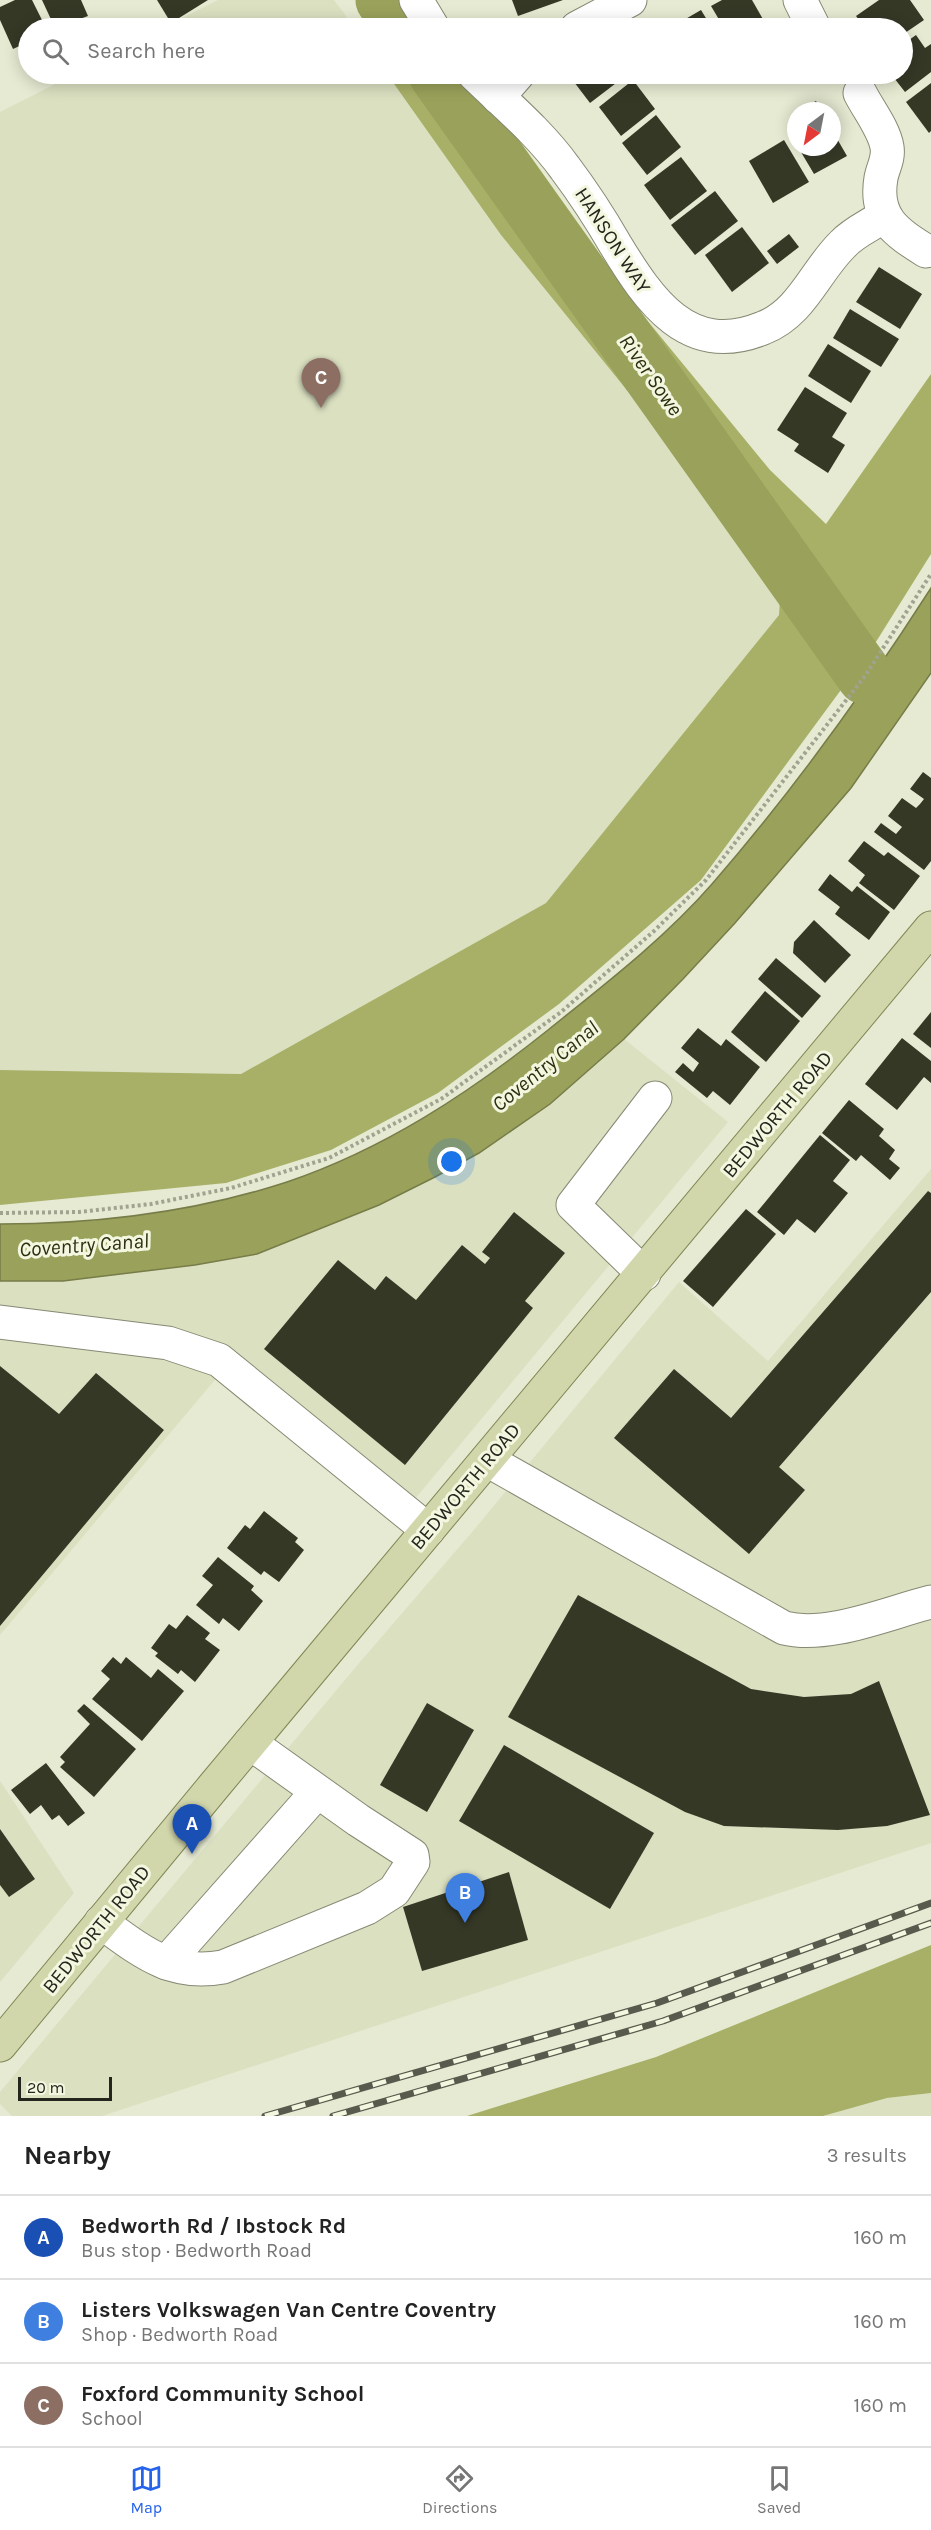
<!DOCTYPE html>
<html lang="en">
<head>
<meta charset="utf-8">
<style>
  body { margin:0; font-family:Karla,sans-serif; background:#f6f6f6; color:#222 }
  .compass { position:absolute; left:787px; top:102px; width:54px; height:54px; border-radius:50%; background:#fff; box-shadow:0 3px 15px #0003; rotate:212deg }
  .scale { position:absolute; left:18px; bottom:15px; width:94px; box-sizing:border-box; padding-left:6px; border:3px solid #24261d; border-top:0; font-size:16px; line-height:21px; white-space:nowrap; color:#24261d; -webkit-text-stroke:4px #f4f7df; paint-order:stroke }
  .you { position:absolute; left:452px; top:1162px; width:21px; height:21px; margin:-15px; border:4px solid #fff; border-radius:50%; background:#1a73e8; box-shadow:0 0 0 9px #1a73e833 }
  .badge { display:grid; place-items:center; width:39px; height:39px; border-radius:50%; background:#2563eb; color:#fff; font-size:20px; font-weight:700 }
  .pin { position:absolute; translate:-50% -50px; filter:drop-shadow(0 2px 3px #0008) }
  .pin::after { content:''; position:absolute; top:32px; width:21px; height:18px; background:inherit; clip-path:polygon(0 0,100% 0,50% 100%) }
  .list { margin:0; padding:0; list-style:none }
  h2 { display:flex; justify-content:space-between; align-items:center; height:78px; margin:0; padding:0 24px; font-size:26px }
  h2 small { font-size:20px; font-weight:400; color:#767676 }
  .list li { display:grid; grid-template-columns:39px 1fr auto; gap:18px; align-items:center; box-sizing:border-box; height:84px; padding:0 24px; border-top:2px solid #e0e0e0 }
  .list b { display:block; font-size:22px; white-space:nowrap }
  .list p { margin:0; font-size:20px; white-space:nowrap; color:#767676 }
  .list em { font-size:20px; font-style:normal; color:#767676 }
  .icon { flex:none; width:33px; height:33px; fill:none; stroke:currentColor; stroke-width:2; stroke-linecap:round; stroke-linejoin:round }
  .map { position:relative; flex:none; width:931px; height:2116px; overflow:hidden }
  .search { position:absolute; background:#fff; box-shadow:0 3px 15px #0003; left:18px; right:18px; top:18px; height:66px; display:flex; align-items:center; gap:15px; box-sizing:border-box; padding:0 21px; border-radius:33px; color:#767676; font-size:22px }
  .sheet { height:330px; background:#fff }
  nav { display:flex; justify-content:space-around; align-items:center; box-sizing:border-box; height:84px; border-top:2px solid #e0e0e0; background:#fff; font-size:16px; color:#767676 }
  nav a { display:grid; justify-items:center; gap:3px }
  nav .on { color:#2563eb }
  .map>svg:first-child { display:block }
  .built { fill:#dbe0c1 }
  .forest { fill:#a8b068 }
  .water { fill:#9aa15a; stroke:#777c48; stroke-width:1.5 }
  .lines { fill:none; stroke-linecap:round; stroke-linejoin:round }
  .river { stroke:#9aa15a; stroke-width:57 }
  .building { fill:#363826 }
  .minor-casing { stroke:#868973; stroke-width:35 }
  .major-casing { stroke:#808655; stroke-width:35 }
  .path { stroke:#a0a390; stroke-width:4; stroke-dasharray:3 3; stroke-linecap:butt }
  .minor { stroke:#fff; stroke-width:33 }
  .major { stroke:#d1d6ab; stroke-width:33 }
  .rail-casing { stroke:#585a4d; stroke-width:7 }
  .rail { stroke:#f4f7df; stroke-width:4.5; stroke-dasharray:14; stroke-linecap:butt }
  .labels { text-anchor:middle; stroke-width:6; stroke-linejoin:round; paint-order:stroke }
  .street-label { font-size:20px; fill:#24261d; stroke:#f4f7df }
  .water-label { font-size:21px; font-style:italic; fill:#2d3010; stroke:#f4f7df }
</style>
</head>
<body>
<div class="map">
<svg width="931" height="2116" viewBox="0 0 931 2116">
  <rect width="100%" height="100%" fill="#e6ead2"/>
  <g class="built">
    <polygon points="218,0 334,0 355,28 162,28"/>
    <polygon points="75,74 387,74 501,235 781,580 779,615 546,903 241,1074 0,1070 0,112"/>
    <polygon points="624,1039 728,1122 395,1523 219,1375 0,1635 0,1281 63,1281 195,1265 257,1254 298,1238 379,1205 479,1153 550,1104"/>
    <polygon points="931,1169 931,1843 102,2116 12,2116 0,2104 0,2092 360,1662 473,1531 679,1282 768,1361"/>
    <polygon points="0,1781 74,1893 0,1982"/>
    <polygon points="931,2093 931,2116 823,2116 887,2098"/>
  </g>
  <g class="forest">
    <polygon points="387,74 445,74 770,470 826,524 931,374 931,554 874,645 701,880 559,1004 438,1093 331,1150 226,1183 0,1205 0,1070 241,1074 546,903 779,615 781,580 501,235"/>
    <polygon points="931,1945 931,2093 887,2098 823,2116 467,2116 656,2057"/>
  </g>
  <path class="water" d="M931 588V673L851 788 735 923 683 979 624 1039 550 1104 479 1153 435 1177 379 1205 257 1254 195 1265 63 1281H0V1224C97 1224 195 1212 287 1182 384 1149 468 1094 548 1030 604 985 664 939 712 884 792 792 865 691 931 588Z"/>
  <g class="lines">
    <g class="river">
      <polyline points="384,0 405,28"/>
      <polyline points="437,74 865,676"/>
    </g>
  </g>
  <g class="building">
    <polygon points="15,0 32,0 46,28 28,28 28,42 13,49 0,20 0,7"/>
    <polygon points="42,0 81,0 88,16 55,28"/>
    <polygon points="157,0 208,0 171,23"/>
    <polygon points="512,0 563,0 518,16"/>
    <polygon points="722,0 752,0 768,28 724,28 711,6"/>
    <polygon points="879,0 910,0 924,20 902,35 902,28 865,28 856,16"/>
    <polygon points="701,10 712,28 670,28"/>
    <polygon points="916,35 925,48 931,44 931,72 905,92 891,74 902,74 902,45"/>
    <polygon points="568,74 628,74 590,103"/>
    <polygon points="633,80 655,109 621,136 599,107"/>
    <polygon points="931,83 931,131 929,133 906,102"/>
    <polygon points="816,101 821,111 798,111"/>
    <polygon points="656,115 681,147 647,175 622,143"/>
    <polygon points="832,130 847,156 814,174 798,147 832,147"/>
    <polygon points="784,140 809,182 773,203 749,161"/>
    <polygon points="681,157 707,191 670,220 644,185"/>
    <polygon points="715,191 738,221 695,255 671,225"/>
    <polygon points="742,227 769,263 732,292 705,255"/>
    <polygon points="789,234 799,247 777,264 767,251"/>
    <polygon points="879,267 922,294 900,329 856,302"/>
    <polygon points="850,309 899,339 881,367 833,338"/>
    <polygon points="828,344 871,371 851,403 808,376"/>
    <polygon points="805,387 847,413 832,437 845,445 828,473 794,451 799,444 777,430"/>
    <polygon points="923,772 931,778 931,861 924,870 874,832 881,823 896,834 902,827 888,816 902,798 916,808 920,804 924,799 910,789"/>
    <polygon points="864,841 884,856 888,852 920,876 894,910 859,883 865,875 848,861"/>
    <polygon points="830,874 852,892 857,886 890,912 869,940 835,914 840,907 818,890"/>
    <polygon points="814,920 851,955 825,983 793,953 794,942"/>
    <polygon points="776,958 821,996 802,1018 758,979"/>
    <polygon points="765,991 800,1021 766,1062 731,1032"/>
    <polygon points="931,1012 931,1048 913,1034"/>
    <polygon points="698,1028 721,1046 726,1039 760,1067 730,1105 713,1091 707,1098 675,1072 683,1063 693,1072 699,1063 681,1048"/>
    <polygon points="902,1038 931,1061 931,1083 924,1077 897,1110 865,1084"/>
    <polygon points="849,1100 884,1129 879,1136 895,1150 889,1159 900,1168 890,1180 861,1155 856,1161 822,1133"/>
    <polygon points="820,1135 850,1160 833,1181 848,1193 815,1233 797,1219 784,1235 757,1212"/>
    <polygon points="928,1191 931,1193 931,1292 779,1467 805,1490 749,1554 614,1438 674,1369 731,1418"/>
    <polygon points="746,1209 776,1234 713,1307 683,1281"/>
    <polygon points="514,1212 565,1253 525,1301 533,1308 405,1465 264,1349 338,1260 375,1290 386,1276 416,1300 462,1245 485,1264 490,1258 482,1252"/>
    <polygon points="0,1366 59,1414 96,1373 164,1430 0,1626"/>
    <polygon points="264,1511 298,1538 295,1542 304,1550 279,1582 264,1571 261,1575 227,1548 245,1525 250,1529"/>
    <polygon points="218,1557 254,1586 251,1590 263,1601 239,1631 223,1618 219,1624 196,1605 213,1585 202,1576"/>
    <polygon points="578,1595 751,1689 804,1697 851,1694 879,1681 930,1815 887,1826 838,1830 724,1826 685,1812 508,1717"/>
    <polygon points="187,1615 210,1633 205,1639 220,1650 195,1682 181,1670 178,1674 155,1656 158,1653 151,1648 169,1624 176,1629"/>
    <polygon points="113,1657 121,1664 126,1657 151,1678 158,1669 184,1691 142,1741 92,1699 110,1679 101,1671"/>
    <polygon points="427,1703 474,1730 427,1812 380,1785"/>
    <polygon points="84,1704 136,1749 94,1797 60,1767 65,1762 60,1757 90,1724 77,1711"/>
    <polygon points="504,1745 654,1833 610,1909 459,1821"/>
    <polygon points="46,1763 85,1813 68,1826 59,1815 52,1820 41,1805 30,1814 11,1790"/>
    <polygon points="0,1829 35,1879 9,1897 0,1885"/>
    <polygon points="509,1872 528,1940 422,1971 403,1907"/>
  </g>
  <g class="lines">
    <defs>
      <g id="minor">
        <polyline points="416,0 433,28"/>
        <polyline points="800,0 814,28"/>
        <polyline points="577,28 630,0"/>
        <path d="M474 74C505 104 540 133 565 168 583 192 600 218 615 244 649 300 688 359 763 328 802 313 815 271 843 244 854 232 871 225 884 216"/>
        <path d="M860 93C868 109 884 129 887 147 889 159 883 167 881 178 874 218 896 232 926 251"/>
        <polyline points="498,97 518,74"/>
        <polyline points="644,1274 573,1205 655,1098"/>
        <polyline points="0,1322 168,1343 219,1360 428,1530"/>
        <path d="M487 1460 784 1628C828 1639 887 1613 931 1602"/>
        <path d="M101 1922C141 1951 171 1977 223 1967L367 1908 394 1891 413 1862 412 1855 358 1820 250 1743"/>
        <polyline points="166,1963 317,1792"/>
      </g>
      <polyline id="major" points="0,2045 214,1786 931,928"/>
    </defs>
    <use href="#minor" class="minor-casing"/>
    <use href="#major" class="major-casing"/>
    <polyline class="path" points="0,1213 79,1212 151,1204 231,1188 329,1158 441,1099 561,1012 653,932 706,880 865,676 931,574"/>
    <use href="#minor" class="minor"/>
    <use href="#major" class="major"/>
    <defs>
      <g id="rail">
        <polyline points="265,2116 657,2003 931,1903"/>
        <polyline points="333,2116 663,2021 931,1923"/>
      </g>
    </defs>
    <use href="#rail" class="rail-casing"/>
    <use href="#rail" class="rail"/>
  </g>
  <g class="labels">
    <g class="street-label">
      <text transform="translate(613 240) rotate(57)" y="7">HANSON WAY</text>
      <text transform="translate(777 1114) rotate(-50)" y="7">BEDWORTH ROAD</text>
      <text transform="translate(465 1486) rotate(-50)" y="7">BEDWORTH ROAD</text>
      <text transform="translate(96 1929) rotate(-51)" y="7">BEDWORTH ROAD</text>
    </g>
    <g class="water-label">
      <text transform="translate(651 375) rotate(55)" y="7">River Sowe</text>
      <text transform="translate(545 1066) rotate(-39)" y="7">Coventry Canal</text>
      <text transform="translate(84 1245) rotate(-4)" y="7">Coventry Canal</text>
    </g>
  </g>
</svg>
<svg class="compass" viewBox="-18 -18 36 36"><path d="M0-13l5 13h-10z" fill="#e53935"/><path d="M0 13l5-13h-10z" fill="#767676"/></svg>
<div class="scale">20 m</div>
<div class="you"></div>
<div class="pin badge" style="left:192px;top:1854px;background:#1a4fb4">A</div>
<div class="pin badge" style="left:465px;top:1923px;background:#3f7fe0">B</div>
<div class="pin badge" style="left:321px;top:408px;background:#8d6e63">C</div>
<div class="search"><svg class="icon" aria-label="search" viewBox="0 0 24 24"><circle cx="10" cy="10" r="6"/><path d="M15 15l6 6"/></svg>Search here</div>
</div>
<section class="sheet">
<h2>Nearby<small>3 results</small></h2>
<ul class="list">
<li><span class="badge" style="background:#1a4fb4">A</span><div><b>Bedworth Rd / Ibstock Rd</b><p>Bus stop · Bedworth Road</p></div><em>160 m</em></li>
<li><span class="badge" style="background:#3f7fe0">B</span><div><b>Listers Volkswagen Van Centre Coventry</b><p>Shop · Bedworth Road</p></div><em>160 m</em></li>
<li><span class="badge" style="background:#8d6e63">C</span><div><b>Foxford Community School</b><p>School</p></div><em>160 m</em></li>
</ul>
</section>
<nav>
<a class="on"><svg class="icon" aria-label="map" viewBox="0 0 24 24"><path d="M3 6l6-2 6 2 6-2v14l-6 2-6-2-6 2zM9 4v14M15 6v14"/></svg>Map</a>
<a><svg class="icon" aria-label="directions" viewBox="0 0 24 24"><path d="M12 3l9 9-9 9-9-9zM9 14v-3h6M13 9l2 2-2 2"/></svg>Directions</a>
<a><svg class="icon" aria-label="saved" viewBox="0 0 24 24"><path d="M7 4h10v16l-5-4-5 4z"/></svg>Saved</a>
</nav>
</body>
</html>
